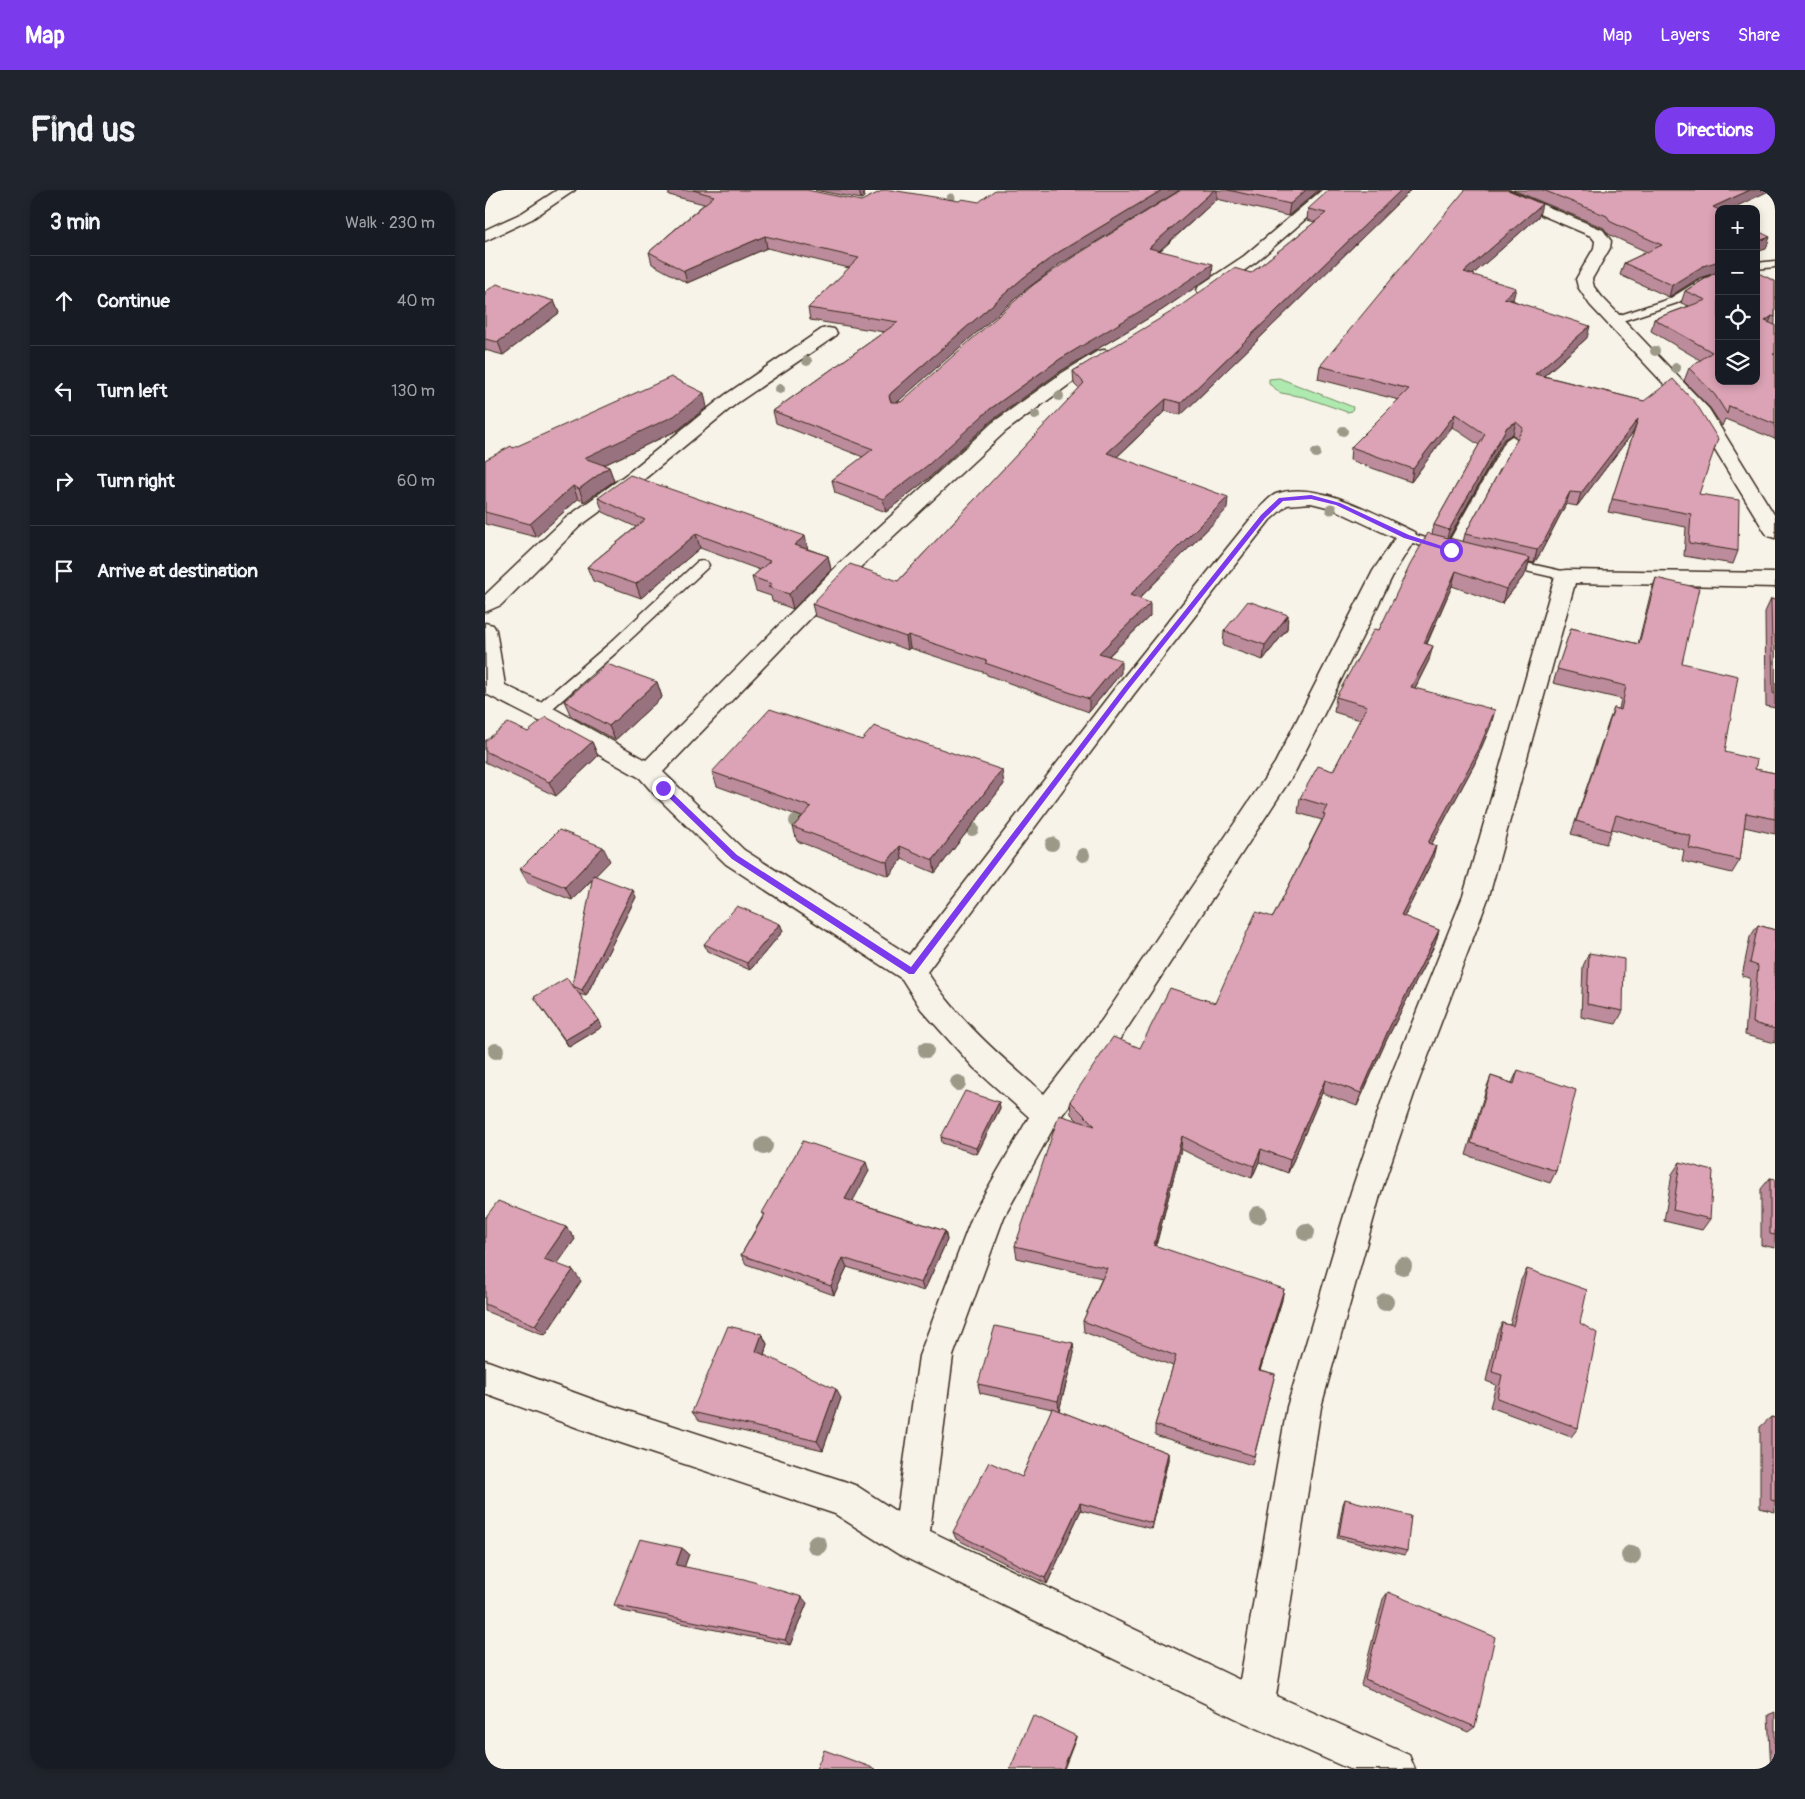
<!DOCTYPE html>
<html lang="en">
<head>
<meta charset="utf-8">
<style>
  body { margin:0; font-family:Pangolin,sans-serif; background:#20242c; color:#f1f3f6 }
  .controls { position:absolute; right:15px; top:15px; display:grid; overflow:hidden; border-radius:10px; box-shadow:0 2px 8px #0003 }
  .controls button { width:45px; height:45px; display:grid; place-items:center; padding:0; border:0; border-bottom:1px solid #363941; background:#171b24; color:#f1f3f6; font:25px sans-serif }
  .stop { position:absolute; width:15px; height:15px; margin:-11px; border:4px solid #7c3aed; border-radius:50%; background:#fff }
  .stop.end { background:#7c3aed; border-color:#fff; box-shadow:0 1px 5px #0008 }
  .list { margin:0; padding:0; list-style:none }
  h2 { display:flex; justify-content:space-between; align-items:center; height:65px; margin:0; padding:0 20px; font-size:21px }
  h2 small { font-size:16px; font-weight:400; color:#9ea1a6 }
  .list li { display:grid; grid-template-columns:32px 1fr auto; gap:15px; align-items:center; box-sizing:border-box; height:90px; padding:0 20px; border-top:1px solid #363941 }
  .list b { display:block; font-size:19px; white-space:nowrap }
  .list em { font-size:16px; font-style:normal; color:#9ea1a6 }
  .icon { flex:none; width:28px; height:28px; fill:none; stroke:currentColor; stroke-width:2; stroke-linecap:round; stroke-linejoin:round }
  .map { position:relative; flex:none; width:1290px; height:1579px; overflow:hidden; border-radius:20px }
  header { display:flex; align-items:center; gap:30px; box-sizing:border-box; height:70px; padding:0 25px; background:#7c3aed; color:#fff }
  header strong { font-size:24px }
  nav { display:flex; gap:28px; margin-inline-start:auto; font-size:18px }
  .intro { display:flex; align-items:center; justify-content:space-between; box-sizing:border-box; height:120px; padding:0 30px }
  h1 { margin:0; font-size:35px }
  .button { padding:12px 22px; border-radius:20px; background:#7c3aed; color:#fff; font-size:18px; font-weight:700 }
  main { display:flex; gap:30px; padding:0 30px }
  aside { flex:1; background:#171b24; border-radius:20px; box-shadow:0 2px 8px #0003 }
  .map>svg:first-child { display:block }
  .green { fill:#aeeaaf; stroke:#748a66 }
  .lines { fill:none; stroke-linecap:round; stroke-linejoin:round }
  .lane-casing { stroke:#3b2a1e; stroke-width:3 }
  .street-casing { stroke:#3b2a1e; stroke-width:3 }
  .lane { fill:#f7f3e8; fill-rule:evenodd }
  .street { fill:#f7f3e8; fill-rule:evenodd }
  .tree { fill:#9c9989 }
  .wall { fill:#bc8c9c; stroke:#3b2a1e; fill-rule:evenodd }
  .shaded-wall { fill:#99727f; stroke:#3b2a1e }
  .building { fill:#dba3b5; stroke:#3b2a1e }
  .route { fill:#7c3aed }
</style>
</head>
<body>
<header>
<strong>Map</strong>
<nav><a>Map</a><a>Layers</a><a>Share</a></nav>
</header>
<div class="intro"><h1>Find us</h1><a class="button">Directions</a></div>
<main>
<aside>
<h2>3 min<small>Walk · 230 m</small></h2>
<ul class="list">
<li><svg class="icon" aria-label="ahead" viewBox="0 0 24 24"><path d="M12 20V5M6 11l6-6 6 6"/></svg><div><b>Continue</b></div><em>40 m</em></li>
<li><svg class="icon" aria-label="left" viewBox="0 0 24 24"><path d="M17 20v-9H6M10 6l-5 5 5 5"/></svg><div><b>Turn left</b></div><em>130 m</em></li>
<li><svg class="icon" aria-label="right" viewBox="0 0 24 24"><path d="M7 20v-9h11M14 6l5 5-5 5"/></svg><div><b>Turn right</b></div><em>60 m</em></li>
<li><svg class="icon" aria-label="arrive" viewBox="0 0 24 24"><path d="M6 21V4h12l-3 4 3 4H6"/></svg><div><b>Arrive at destination</b></div></li>
</ul>
</aside>
<div class="map">
<svg width="1290" height="1579" viewBox="0 0 1290 1579">
  <rect width="100%" height="100%" fill="#f7f3e8"/>
  <filter id="ink" filterUnits="userSpaceOnUse"><feTurbulence type="fractalNoise" baseFrequency=".02" numOctaves="2"/><feDisplacementMap in="SourceGraphic" scale="10" xChannelSelector="R" yChannelSelector="G"/><feConvolveMatrix kernelMatrix="1 2 1 2 8 2 1 2 1" color-interpolation-filters="sRGB"/></filter>
  <g filter="url(#ink)">
    <polygon class="green" points="794,188 868,217 867,221 862,222 819,207 796,203 784,194 784,189"/>
    <g class="lines">
      <defs>
        <g id="lane">
          <polygon points="1290,71 1290,77 1271,79 1271,73"/>
          <polygon points="1234,83 1234,90 1223,94 1192,113 1134,132 1126,132 1125,130 1126,128 1184,109 1215,90"/>
          <path d="M1027 246 1033 250 971 363C958 366 930 353 917 349L915 346 917 343 922 342 962 355 1021 250Z"/>
          <polygon points="1019,368 1086,383 1088,386 1081,390 1014,375 1012,372 1014,369"/>
          <polygon points="217,371 222,372 224,375 222,378 134,460 60,525 50,525 48,521 50,517 124,454 212,372"/>
        </g>
        <g id="street">
          <polygon points="72,0 90,0 47,29 0,51 0,40 37,23"/>
          <polygon points="837,0 854,0 771,72 726,104 714,104 712,100 714,96 759,66"/>
          <polygon points="1002,0 1023,0 1118,40 1126,51 1125,58 1107,89 1109,97 1117,107 1224,219 1290,326 1290,348 1283,346 1280,342 1209,226 1105,115 1093,97 1091,89 1109,58 1110,51 1106,46 1005,3"/>
          <polygon points="343,138 349,139 352,143 349,147 252,213 157,291 95,336 16,415 0,422 0,405 81,328 143,283 240,205 337,139"/>
          <path d="M619 160 625 161 628 165 625 169 589 191 521 241 368 384 178 582 259 660 424 765 633 494 771 322C777 316 784 307 791 304 832 289 892 325 929 342L932 346 910 381 810 582 637 846 571 933 519 1027 468 1166 445 1341 755 1490 802 1217 866 1002 901 898 978 706 1070 386 1074 381 1081 380 1290 383V397L1090 393 1004 706 931 898 896 1002 836 1217 791 1506 924 1565 930 1579H864L756 1531 413 1364 350 1324 115 1246 0 1204V1170L115 1212 359 1291 372 1296 412 1322 434 1166 489 1022 544 927 489 878 436 819 417 789 241 674 169 604 155 588 54 531 1 504 0 433 8 435 11 440 20 495 70 519 161 570 354 374 507 233 577 183 613 161ZM826 313 846 318 910 348 888 381 790 573 617 830 559 904C516 867 473 830 442 782L649 504 785 330 802 315Z"/>
        </g>
      </defs>
      <use href="#lane" class="lane-casing"/>
      <use href="#street" class="street-casing"/>
      <use href="#lane" class="lane"/>
      <use href="#street" class="street"/>
    </g>
    <g class="tree">
      <circle cx="466" cy="8" r="4.5"/>
      <circle cx="1170" cy="161" r="5"/>
      <circle cx="322" cy="171" r="5"/>
      <circle cx="1191" cy="178" r="5"/>
      <circle cx="295" cy="199" r="5"/>
      <circle cx="574" cy="206" r="5"/>
      <circle cx="550" cy="225" r="5"/>
      <circle cx="858" cy="241" r="5"/>
      <circle cx="831" cy="263" r="5"/>
      <circle cx="846" cy="319" r="5.5"/>
      <circle cx="311" cy="631" r="7"/>
      <circle cx="487" cy="639" r="7"/>
      <circle cx="567" cy="654" r="7"/>
      <circle cx="598" cy="665" r="7"/>
      <circle cx="441" cy="860" r="8"/>
      <circle cx="11" cy="861" r="8"/>
      <circle cx="473" cy="893" r="8"/>
      <circle cx="279" cy="956" r="9"/>
      <circle cx="773" cy="1025" r="9"/>
      <circle cx="821" cy="1042" r="9"/>
      <circle cx="918" cy="1076" r="9"/>
      <circle cx="900" cy="1112" r="9"/>
      <circle cx="332" cy="1355" r="10"/>
      <circle cx="1146" cy="1365" r="10"/>
    </g>
    <g class="wall">
      <polygon points="183,0 322,0 575,74 539,101 412,212 416,212 696,0 834,0 803,26 732,9 675,61 727,86 677,120 576,181 506,231 444,288 401,322 350,303 347,290 378,267 291,233 288,221 399,142 325,130 323,118 364,78 282,58 202,93 167,74 164,62 219,14 184,5"/>
      <polygon points="330,0 378,0 379,7 376,9"/>
      <polygon points="926,0 696,225 680,221 632,267 742,319 654,409 665,426 624,466 636,483 604,522 502,485 501,483 425,458 423,460 330,426 327,414 413,391 594,199 589,194 588,181 766,83 830,32 822,30 823,19"/>
      <polygon points="1028,0 1286,0 1234,19 1234,191 1290,91 1290,249 1240,229 1237,236 1225,218 1199,191 1204,178 1215,170 1166,141 1169,129 1204,116 1196,113 1200,101 1227,84 1214,88 1184,107 1135,85 1139,73 1162,62 1123,44 1119,38"/>
      <path d="M1054 26 988 84 1028 110 1102 148 1059 186 1159 211 1214 304 1253 361 1248 374 1199 366 1201 337 1123 322 1149 241 1092 316 1081 314 1055 364 1049 373 1044 372 1041 383 1017 414 967 396 942 454 944 470 930 498 1006 535 989 575 946 655 947 671 919 727 954 740 950 754 902 849 872 916 837 903 803 983 774 972 767 988 722 972 696 959 671 1056 797 1110 775 1180 790 1184 767 1275 670 1245V1235L688 1176 599 1142 598 1131 617 1088 532 1068 530 1056 592 930 586 924 585 911 655 858 730 813 788 727 837 630 813 623 815 608 848 581 875 530 849 522 851 507 894 440 947 344 949 335 994 255 967 237 926 292 865 270 866 257 914 210 833 189 835 176ZM1028 244 1032 249 980 344 978 352 964 348 1019 249Z"/>
      <polygon points="0,102 69,111 74,123 18,165 0,160"/>
      <polygon points="222,217 193,240 119,275 124,277 129,291 99,312 93,309 51,347 0,334 0,270 28,258"/>
      <polygon points="113,308 323,359 343,366 346,380 308,419 287,411 286,406 271,401 267,387 275,380 215,358 156,408 108,391 102,377 151,337 118,322"/>
      <polygon points="1171,388 1197,473 1240,562 1270,579 1290,583 1290,644 1259,637 1255,670 1247,683 1197,671 1199,660 1127,639 1121,654 1086,644 1124,531 1129,518 1134,519 1136,509 1068,493 1086,438 1153,454 1166,402"/>
      <polygon points="1286,409 1290,410 1290,518 1281,516 1280,422"/>
      <polygon points="803,425 802,439 778,470 738,456 739,441"/>
      <polygon points="172,492 177,507 130,550 86,526 79,511"/>
      <polygon points="43,542 107,552 113,566 71,606 0,572 0,551"/>
      <polygon points="377,550 519,594 450,683 417,669 404,686 312,651 308,637 317,627 232,596 227,582"/>
      <polygon points="125,671 110,686 151,707 101,806 94,804 117,837 84,857 49,807 87,796 108,689 87,710 43,693 35,679"/>
      <polygon points="295,734 298,741 265,780 222,761 219,754"/>
      <polygon points="1273,735 1290,740 1290,853 1260,845 1265,788 1257,786 1265,747"/>
      <polygon points="1104,763 1138,821 1131,834 1096,827 1098,776"/>
      <polygon points="1033,880 1071,981 1065,993 981,965 1001,899 1006,886 1027,893"/>
      <polygon points="514,912 515,918 492,964 457,953 456,947"/>
      <polygon points="1195,972 1225,1029 1217,1040 1179,1031 1187,984"/>
      <polygon points="384,981 367,1011 460,1041 462,1050 439,1101 362,1077 349,1105 261,1074 256,1065 278,1026 277,1023"/>
      <polygon points="1285,988 1290,989 1290,1058 1276,1055 1276,999"/>
      <polygon points="0,1028 81,1037 90,1049 72,1074 96,1091 60,1145 0,1121"/>
      <polygon points="1042,1079 1095,1133 1093,1238 1086,1247 1005,1217 1011,1195 1001,1191 1012,1143 1017,1133 1025,1135 1036,1090"/>
      <polygon points="277,1144 282,1154 279,1165 356,1208 338,1260 214,1231 207,1222"/>
      <polygon points="588,1153 589,1163 574,1221 683,1263 683,1270 667,1339 596,1320 562,1394 471,1349 468,1342 537,1287 567,1219 495,1203 493,1194"/>
      <polygon points="1286,1227 1290,1228 1290,1322 1275,1318 1275,1237"/>
      <polygon points="860,1309 922,1361 919,1365 852,1348 858,1314"/>
      <polygon points="197,1358 204,1364 199,1377 322,1413 305,1455 137,1421 129,1415"/>
      <polygon points="903,1402 990,1537 983,1542 876,1495 898,1409"/>
      <polygon points="1290,1522 1290,1579 1286,1579 1283,1525"/>
    </g>
    <g class="shaded-wall">
      <polygon points="374,0 378,0 379,7 376,9"/>
      <polygon points="677,0 695,0 575,74 539,101 408,216 404,206 406,203 538,88 574,62"/>
      <polygon points="729,0 732,0 732,9 664,70 664,58"/>
      <polygon points="821,0 834,0 803,26 805,14"/>
      <polygon points="916,0 926,0 696,225 696,213"/>
      <polygon points="1265,0 1286,0 1246,19 1234,19 1234,24 1228,17"/>
      <polygon points="1057,14 1054,26 977,94 979,82"/>
      <polygon points="280,46 282,58 202,93 199,81"/>
      <polygon points="1285,47 1281,59 1271,62 1271,52"/>
      <polygon points="1234,63 1234,82 1214,88 1184,107 1187,95"/>
      <polygon points="728,74 727,86 677,120 576,181 506,231 444,288 401,322 398,309 505,219 575,169"/>
      <polygon points="1031,98 1028,110 1019,108"/>
      <polygon points="69,111 74,123 18,165 13,152"/>
      <polygon points="1287,126 1282,138 1280,131"/>
      <polygon points="1105,136 1102,148 1047,196 1050,184"/>
      <polygon points="219,203 222,217 193,240 104,282 99,268"/>
      <polygon points="681,209 680,221 622,276 622,263"/>
      <polygon points="970,224 967,237 926,292 928,279"/>
      <polygon points="1153,229 1149,241 1092,316 1096,303"/>
      <polygon points="1031,232 1028,244 1019,249 961,353 964,340 1022,237"/>
      <polygon points="124,277 129,291 99,312 94,299"/>
      <polygon points="88,296 93,309 51,347 45,334"/>
      <polygon points="1085,302 1081,314 1055,364 1049,373 1052,360"/>
      <polygon points="743,307 742,319 645,418 645,405"/>
      <polygon points="211,344 215,358 156,408 151,394"/>
      <polygon points="320,346 323,360 309,355"/>
      <polygon points="343,366 346,380 308,419 304,404"/>
      <polygon points="1045,368 1041,383 1017,414 1021,399"/>
      <polygon points="971,381 967,396 935,468 939,453"/>
      <polygon points="665,413 665,426 614,475 614,463"/>
      <polygon points="803,425 802,439 778,470 780,455"/>
      <polygon points="423,445 425,458 423,460 421,447"/>
      <polygon points="948,456 944,470 923,512 926,497"/>
      <polygon points="636,470 636,483 604,522 604,509"/>
      <polygon points="172,492 177,507 130,550 124,536"/>
      <polygon points="1010,520 1006,535 989,575 939,668 943,653"/>
      <polygon points="107,552 113,566 71,606 64,592"/>
      <polygon points="517,580 519,594 450,683 448,670"/>
      <polygon points="415,656 417,669 404,686 402,672"/>
      <polygon points="951,656 947,671 912,740 916,725"/>
      <polygon points="118,657 125,671 87,710 80,697"/>
      <polygon points="148,700 151,707 101,806 97,800"/>
      <polygon points="295,734 298,741 265,780 262,773"/>
      <polygon points="954,740 950,754 902,849 872,916 876,903 905,836"/>
      <polygon points="114,830 117,837 84,857 80,850"/>
      <polygon points="840,890 837,903 803,983 805,970"/>
      <polygon points="514,912 515,918 492,964 491,958"/>
      <polygon points="697,946 696,959 668,1066 669,1055"/>
      <polygon points="776,959 774,972 767,988 769,976"/>
      <polygon points="381,972 384,981 364,1018 360,1009"/>
      <polygon points="81,1037 90,1049 68,1080 59,1069"/>
      <polygon points="460,1041 462,1050 439,1101 436,1093"/>
      <polygon points="358,1068 362,1077 349,1105 346,1096"/>
      <polygon points="88,1080 96,1091 60,1145 50,1135"/>
      <polygon points="799,1099 797,1110 772,1190 774,1180"/>
      <polygon points="277,1144 282,1154 277,1171 271,1161"/>
      <polygon points="588,1153 589,1163 574,1221 573,1211"/>
      <polygon points="351,1199 356,1208 338,1260 332,1251"/>
      <polygon points="683,1263 683,1270 667,1339 667,1333"/>
      <polygon points="595,1313 596,1320 562,1394 560,1388"/>
      <polygon points="197,1358 204,1364 198,1381 191,1375"/>
      <polygon points="317,1407 322,1413 305,1455 300,1450"/>
      <polygon points="591,1546 591,1548 579,1579 578,1579"/>
    </g>
    <g class="building">
      <polygon points="208,0 322,0 376,11 399,0 406,0 474,11 477,9 494,12 510,0 677,0 574,62 538,88 406,203 404,206 406,212 416,212 548,95 585,69 696,0 729,0 664,58 728,74 677,108 575,169 505,219 443,275 398,309 347,290 388,259 288,221 413,132 323,118 374,68 280,46 199,81 164,62 229,6"/>
      <polygon points="743,0 821,0 805,14"/>
      <polygon points="844,0 916,0 696,213 681,209 622,263 743,307 645,405 665,413 614,463 636,470 604,509 500,473 502,471 423,445 421,447 327,414 365,374 413,391 599,193 588,181 691,119 749,78 766,83 841,23 823,19"/>
      <polygon points="980,0 1023,0 1057,14 979,82 1031,98 1019,108 1105,136 1050,184 1159,211 1188,189 1212,215 1233,249 1214,304 1254,310 1253,361 1204,353 1206,324 1127,309 1153,229 1096,303 1085,302 1059,351 1052,360 980,344 1038,238 1031,232 1022,237 964,340 949,335 1000,244 970,224 928,279 866,257 924,199 835,176"/>
      <polygon points="1058,0 1265,0 1228,17 1234,20 1234,63 1233,63 1234,64 1234,71 1218,76 1187,95 1139,73 1177,55 1126,32 1122,26"/>
      <polygon points="1271,40 1285,47 1271,52"/>
      <polygon points="1234,81 1234,191 1271,191 1271,82 1290,91 1290,127 1287,126 1280,131 1290,135 1290,164 1288,164 1290,165 1290,234 1244,216 1242,224 1230,205 1204,178 1227,162 1169,129 1221,110 1200,101 1228,84"/>
      <polygon points="12,94 69,111 13,152 0,149 0,102"/>
      <polygon points="186,187 219,203 189,226 99,268 124,277 94,299 88,296 45,334 0,322 0,270 26,256 28,258"/>
      <polygon points="145,285 320,346 309,355 343,366 304,404 283,397 287,394 267,387 285,371 211,344 151,394 102,377 160,330 113,308"/>
      <polygon points="943,343 1045,368 1021,399 971,381 939,453 948,456 926,497 1010,520 993,561 943,653 951,656 916,725 954,740 905,836 876,903 840,890 805,970 776,959 769,976 723,959 697,946 669,1055 799,1099 774,1180 790,1184 769,1266 670,1235 691,1166 598,1131 622,1078 530,1056 574,925 610,936 585,911 628,847 655,858 685,798 730,813 771,722 788,727 840,625 838,624 842,616 815,608 833,576 848,581 882,516 851,507 889,439 894,440 925,375"/>
      <polygon points="1171,388 1214,398 1197,473 1253,486 1240,562 1272,570 1270,579 1290,583 1290,629 1261,623 1255,670 1204,658 1206,646 1131,625 1126,641 1091,631 1129,518 1136,520 1141,496 1072,479 1086,438 1154,454"/>
      <polygon points="1286,409 1290,410 1290,504 1288,503"/>
      <polygon points="763,411 803,425 780,455 739,441"/>
      <polygon points="122,474 172,492 124,536 79,511"/>
      <polygon points="285,519 377,550 389,536 517,580 448,670 415,656 402,672 308,637 326,617 227,582"/>
      <polygon points="61,527 107,552 64,592 0,561 0,551 23,533 43,542"/>
      <polygon points="74,640 118,657 80,697 35,679"/>
      <polygon points="108,685 148,700 97,800 88,796 114,830 80,850 49,807 82,788 87,796"/>
      <polygon points="252,716 295,734 262,773 219,754"/>
      <polygon points="1273,735 1290,740 1290,839 1268,833 1273,776 1265,773"/>
      <polygon points="1104,763 1139,769 1138,821 1102,814"/>
      <polygon points="1033,880 1091,900 1071,981 986,953 1006,886 1029,894"/>
      <polygon points="480,901 514,912 491,958 456,947"/>
      <polygon points="318,951 381,972 360,1009 460,1041 436,1093 358,1068 346,1096 256,1065 280,1024 277,1023"/>
      <polygon points="1195,972 1228,981 1225,1029 1188,1020"/>
      <polygon points="1285,988 1290,989 1290,1045 1285,1044"/>
      <polygon points="13,1011 81,1037 59,1069 88,1080 50,1135 0,1114 0,1028"/>
      <polygon points="1042,1079 1102,1100 1095,1133 1112,1143 1093,1238 1012,1208 1017,1185 1007,1182 1017,1133 1028,1136"/>
      <polygon points="243,1136 277,1144 271,1161 351,1199 332,1251 207,1222"/>
      <polygon points="510,1136 588,1153 573,1211 493,1194"/>
      <polygon points="567,1218 683,1263 667,1333 595,1313 560,1388 468,1342 504,1272 537,1287"/>
      <polygon points="1286,1227 1290,1228 1290,1311 1286,1310"/>
      <polygon points="860,1309 926,1326 922,1361 854,1345"/>
      <polygon points="155,1349 197,1358 191,1375 259,1389 317,1407 300,1450 129,1415"/>
      <polygon points="903,1402 1010,1447 990,1537 880,1489"/>
      <polygon points="548,1525 591,1546 578,1579 525,1579"/>
      <polygon points="339,1560 391,1579 331,1579"/>
    </g>
  </g>
  <polygon class="route" points="826,305 855,313 924,345 969,360 966,362 919,348 851,315 826,309 798,311 780,328 643,500 429,784 424,784 247,669 174,598 180,596 252,665 426,777 639,497 776,325 794,308"/>
</svg>
<div class="controls">
<button>+</button>
<button>−</button>
<button><svg class="icon" aria-label="locate" viewBox="0 0 24 24"><circle cx="12" cy="12" r="6"/><path d="M12 2v4M12 18v4M2 12h4M18 12h4"/></svg></button>
<button><svg class="icon" aria-label="layers" viewBox="0 0 24 24"><path d="M12 4l9 5-9 5-9-5zM3 14l9 5 9-5"/></svg></button>
</div>
<div class="stop" style="left:966px;top:360px"></div>
<div class="stop end" style="left:178px;top:598px"></div>
</div>
</main>
</body>
</html>
